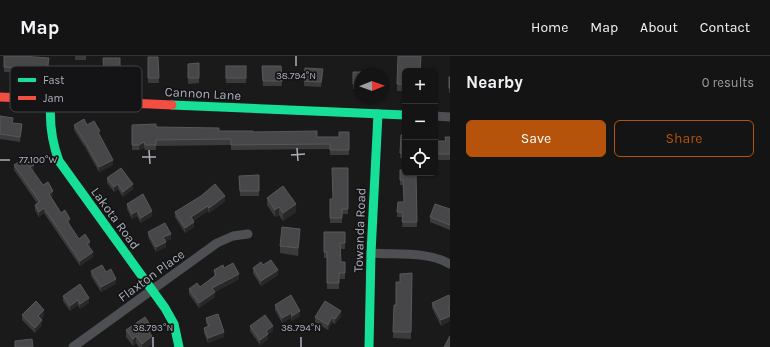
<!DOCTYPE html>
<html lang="en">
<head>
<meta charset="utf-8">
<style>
  body { margin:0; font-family:Karla,sans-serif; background:#1d1d1d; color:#f1f3f6 }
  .controls { position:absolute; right:12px; top:12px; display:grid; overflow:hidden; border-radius:6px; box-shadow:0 1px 3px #0004 }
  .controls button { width:36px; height:36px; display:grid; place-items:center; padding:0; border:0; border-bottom:1px solid #333334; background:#141414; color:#f1f3f6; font:20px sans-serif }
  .compass { position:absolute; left:354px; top:12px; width:36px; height:36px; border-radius:50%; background:#141414; box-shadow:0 1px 3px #0004; rotate:89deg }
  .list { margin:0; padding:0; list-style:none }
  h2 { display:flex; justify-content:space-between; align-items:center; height:52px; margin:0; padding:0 16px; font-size:17px }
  h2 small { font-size:13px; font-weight:400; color:#9d9ea0 }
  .actions { display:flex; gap:8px; padding:12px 16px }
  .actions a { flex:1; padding:9px 0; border:1px solid #b45309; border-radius:6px; text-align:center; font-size:14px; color:#b45309 }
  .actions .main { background:#b45309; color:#fff }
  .icon { flex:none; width:22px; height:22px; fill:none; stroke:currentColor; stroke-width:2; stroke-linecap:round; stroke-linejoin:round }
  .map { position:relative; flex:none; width:450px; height:291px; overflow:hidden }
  header { display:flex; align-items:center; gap:24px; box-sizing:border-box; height:56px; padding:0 20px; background:#141414; border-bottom:1px solid #333334 }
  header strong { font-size:19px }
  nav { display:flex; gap:22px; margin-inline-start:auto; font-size:14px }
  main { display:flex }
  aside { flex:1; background:#141414 }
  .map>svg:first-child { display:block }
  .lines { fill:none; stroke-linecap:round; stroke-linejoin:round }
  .street { stroke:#4e4f53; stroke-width:9 }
  .fast { stroke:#16e098; stroke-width:9 }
  .jam { stroke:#f24e42; stroke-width:9 }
  .wall { fill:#3b3b3c }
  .shaded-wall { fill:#282828 }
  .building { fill:#474749; stroke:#57585b }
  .ticks { fill:none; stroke:#acb0ba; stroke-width:1.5 }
  .labels { text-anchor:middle; stroke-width:3.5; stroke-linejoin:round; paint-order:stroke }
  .street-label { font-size:13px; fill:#acb0ba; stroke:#141416 }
  .key { fill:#141416; stroke:#424347; stroke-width:1 }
  .key-label { font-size:11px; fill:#acb0ba }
  .ticks-label { font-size:10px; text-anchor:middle; fill:#acb0ba; stroke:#141416; stroke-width:3.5; stroke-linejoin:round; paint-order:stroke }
</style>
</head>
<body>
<header>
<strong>Map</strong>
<nav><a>Home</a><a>Map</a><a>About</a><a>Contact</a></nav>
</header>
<main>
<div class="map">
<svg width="450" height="291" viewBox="0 0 450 291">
  <rect width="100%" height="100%" fill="#1a1a1a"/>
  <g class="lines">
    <g class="street">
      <polyline points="435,60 450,61"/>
      <path d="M371 197C397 199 427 195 450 208"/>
      <polyline points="73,291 217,187 233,180 248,178"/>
    </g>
    <g class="fast">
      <path d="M51 43C49 65 51 84 59 105L165 252 174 268 179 291"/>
      <polyline points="172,49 405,59"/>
      <polyline points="369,291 371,197 378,58"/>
    </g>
    <polyline class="jam" points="0,41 172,49"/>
  </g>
  <g class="wall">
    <polygon points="4,0 49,7 47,18 4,16"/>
    <rect x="75" y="0" width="11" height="4"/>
    <polygon points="398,0 421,15 405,15 405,35 397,35"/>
    <polygon points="148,1 158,1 159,27 148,27"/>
    <polygon points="103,2 120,2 120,21 104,21"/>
    <polygon points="199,7 199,27 188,28 188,8"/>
    <rect x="226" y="10" width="20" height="17"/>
    <polygon points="262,10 281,10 282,30 263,30"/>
    <polygon points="353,16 360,18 360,33 353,33"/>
    <polygon points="323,18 321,31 304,30 304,25"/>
    <rect x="449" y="21" width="1" height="16"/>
    <polygon points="0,60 13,67 22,73 20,86 0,83"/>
    <polygon points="74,69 87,69 100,79 113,109 99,116 84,89 84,90 74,74"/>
    <polygon points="132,69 156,71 219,75 253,76 317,81 339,81 349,76 349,99 330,99 330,93 231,94 231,89 156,90 156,94 145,94 144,92 139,94 132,94"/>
    <polygon points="401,79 405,79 405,103 400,102"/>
    <polygon points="450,81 450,104 436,104 436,85 446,85"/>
    <polygon points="14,109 34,114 32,114 43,129 53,140 51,141 61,157 70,168 69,168 79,183 90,191 90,192 93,201 80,210 44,157 39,161 35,154 35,149 37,147 14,114"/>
    <polygon points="348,112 348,158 342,158 342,167 330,167 330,143 333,143"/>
    <polygon points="400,114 416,117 417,171 402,171 403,161 397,161 398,146 404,146 403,129 400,129"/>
    <polygon points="259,119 259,140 240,140 239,120"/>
    <polygon points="107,122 133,133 123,141 118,133 114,136 107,127"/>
    <polygon points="267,142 296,156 283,165 279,159 275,161 267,149"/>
    <polygon points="225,145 209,157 208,155 193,165 194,171 185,177 175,161 175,156"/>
    <polygon points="127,148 152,160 141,167 137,160 132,163 127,153"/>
    <polygon points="450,153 450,174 430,166 430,161"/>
    <polygon points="148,176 171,183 165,185 166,191 156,196 148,181"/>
    <polygon points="324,176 345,176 345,193 340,193 341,206 345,206 345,223 339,223 339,233 327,233 327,202 324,202"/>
    <polygon points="300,180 298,200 280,197 280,190"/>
    <polygon points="263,209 278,219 261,230 253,217 253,212"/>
    <polygon points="224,212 239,223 215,236 215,241 199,252 189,238 189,233 200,231 215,220 214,219 214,214"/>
    <polygon points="91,215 116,228 101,236 91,220"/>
    <polygon points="412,217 411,283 393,282 394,249 396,249 400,226"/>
    <polygon points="63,240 89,247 80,253 78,249 70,255 63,245"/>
    <polygon points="450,242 450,265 441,270 432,252 432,247"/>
    <polygon points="275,249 300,260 292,265 291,262 282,267 275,254"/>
    <polygon points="22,259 44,259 41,263 42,269 35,277 22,264"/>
    <polygon points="341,260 335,268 332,266 328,274 315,266 315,261"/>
    <polygon points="206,262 224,281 208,287 204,277 204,272 208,271 206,267"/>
    <polygon points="250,270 273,275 268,278 268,283 260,289 250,275"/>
    <polygon points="126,274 151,277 150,277 152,288 148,291 139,291 136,287 133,290 126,281"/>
  </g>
  <g class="shaded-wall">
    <polygon points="22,68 22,73 20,86 20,81"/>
    <polygon points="144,86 144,92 139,94 139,89"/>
    <polygon points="113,104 113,109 99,116 99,111"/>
    <polygon points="34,109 34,114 30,116 30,111"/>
    <polygon points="118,128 118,133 114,136 114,131"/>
    <polygon points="133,128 133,133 123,141 123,136"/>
    <polygon points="53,135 53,140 49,143 49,138"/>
    <polygon points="225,140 225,145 209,157 209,152"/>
    <polygon points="296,148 296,156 283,165 283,157"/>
    <polygon points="208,150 208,155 191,166 191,161"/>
    <polygon points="279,151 279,159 275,161 275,154"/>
    <polygon points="44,152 44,157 39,161 39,156"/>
    <polygon points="137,155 137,160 132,163 132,158"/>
    <polygon points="152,155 152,160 141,167 141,162"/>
    <polygon points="70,163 70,168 67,170 67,165"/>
    <polygon points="194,166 194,171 185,177 185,172"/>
    <polygon points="300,173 300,180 298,200 298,192"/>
    <polygon points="171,178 171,183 163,186 163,181"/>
    <polygon points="90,186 90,191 87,193 87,188"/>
    <polygon points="166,186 166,191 156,196 156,191"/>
    <polygon points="93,196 93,201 80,210 80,205"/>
    <polygon points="278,214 278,219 261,230 261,225"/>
    <polygon points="239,218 239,223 215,236 215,241 199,252 199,247 212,232"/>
    <polygon points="116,223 116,228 101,236 101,231"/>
    <polygon points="89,242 89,247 80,253 80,248"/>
    <polygon points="78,244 78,249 70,255 70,250"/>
    <polygon points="44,254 44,259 38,265 38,260"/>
    <polygon points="300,255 300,260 292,265 292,260"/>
    <polygon points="341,255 341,260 335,268 335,263"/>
    <polygon points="291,257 291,262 282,267 282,262"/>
    <polygon points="450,260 450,265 441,270 441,264"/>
    <polygon points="332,261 332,266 328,274 328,269"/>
    <polygon points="42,264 42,269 35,277 35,272"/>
    <polygon points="151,270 151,277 147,280 147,273"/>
    <polygon points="273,270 273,275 268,278 268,283 260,289 260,284 266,275"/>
    <polygon points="224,276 224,281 208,287 208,282"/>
    <polygon points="136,280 136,287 133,290 133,283"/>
    <polygon points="152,280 152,288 148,291 142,291 142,288"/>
  </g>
  <g class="building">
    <polygon points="4,0 21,0 49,2 47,14 4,11"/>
    <polygon points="398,0 421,0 420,15 424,15 405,15 405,28 397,28"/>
    <polygon points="148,1 158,1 159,22 148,22"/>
    <polygon points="103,2 120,2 120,16 104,16"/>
    <polygon points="199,7 199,22 188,22 188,8"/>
    <rect x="226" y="10" width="20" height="12"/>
    <polygon points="262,10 281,10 282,25 263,25"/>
    <polygon points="305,12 323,13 321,26 304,25"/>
    <polygon points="353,16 369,16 369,18 360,18 360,28 353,28"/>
    <rect x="449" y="21" width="1" height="11"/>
    <polygon points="0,60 13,62 12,67 22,68 20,81 0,78"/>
    <polygon points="84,63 87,69 94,65 100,75 98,76 113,104 99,111 84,84 84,85 74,69"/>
    <polygon points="156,68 156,71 219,72 219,75 253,75 253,76 317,75 317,81 339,81 339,76 349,76 349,94 330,94 330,88 231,89 231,83 156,84 156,89 145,89 144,86 139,89 132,89 132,69"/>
    <polygon points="401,79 405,79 405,98 400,97"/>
    <polygon points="445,81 450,81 450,98 436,98 436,85 446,85"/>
    <polygon points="28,100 34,109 30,111 43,129 48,126 53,135 49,138 61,157 65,154 70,163 67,165 79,183 85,178 90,186 87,188 93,196 80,205 44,152 39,156 35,149 40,146 14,109"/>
    <polygon points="121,112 133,128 123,136 118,128 114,131 107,122"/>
    <polygon points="332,112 348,112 348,153 342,153 342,162 330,162 330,143 333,143"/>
    <polygon points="400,114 405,114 405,117 416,117 417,166 402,166 403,156 397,156 398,146 404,146 403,124 400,124"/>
    <polygon points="259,119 259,135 240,135 239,120"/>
    <polygon points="215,128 225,140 209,152 208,150 191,161 194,166 185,172 175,156 201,140"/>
    <polygon points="283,130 296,148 283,157 279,151 275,154 267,142"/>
    <polygon points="143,138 152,155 141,162 137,155 132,158 127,148"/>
    <polygon points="435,148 450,153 450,169 430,161"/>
    <polygon points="165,167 171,178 163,181 166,186 156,191 148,176"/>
    <polygon points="282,171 300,173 298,192 280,190"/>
    <polygon points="324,176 345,176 345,187 340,187 341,206 345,206 345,217 339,217 339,227 327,227 327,196 324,196"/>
    <polygon points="271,204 278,214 261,225 253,212 261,206 263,209"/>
    <polygon points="233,207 239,218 212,232 215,236 199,247 189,233 197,227 200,231 216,219 214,214 223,209 224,212"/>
    <polygon points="102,209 106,216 111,213 116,223 101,231 91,215"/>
    <polygon points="412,217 411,276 393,276 394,249 396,249 396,226 400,226 400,218"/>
    <polygon points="80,228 89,242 80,248 78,244 70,250 63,240"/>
    <polygon points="291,239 300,255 292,260 291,257 282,262 275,249"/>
    <polygon points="449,239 450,242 450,250 448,251 450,254 450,260 441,264 432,247"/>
    <polygon points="36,245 44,254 38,260 42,264 35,272 22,259"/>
    <polygon points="325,245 341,255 335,263 332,261 328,269 315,261"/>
    <polygon points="218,258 224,276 208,282 204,272 209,270 206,262"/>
    <polygon points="265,259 273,270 266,275 268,278 260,284 250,270"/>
    <polygon points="145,261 151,270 147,273 152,280 142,288 136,280 133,283 126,274"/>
    <polygon points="450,280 450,291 444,291"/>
    <polygon points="32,283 33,291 15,291 15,285"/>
  </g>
  <path class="ticks" d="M296 0V10M297 92 298 105M149 94 150 108M291 99 305 98M142 101H156M0 104H10M153 281V291M301 281V291"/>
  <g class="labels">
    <g class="street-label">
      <text transform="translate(203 37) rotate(3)" y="5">Cannon Lane</text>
      <text transform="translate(116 162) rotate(54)" y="5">Lakota Road</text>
      <text transform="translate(359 174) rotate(-88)" y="5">Towanda Road</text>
      <text transform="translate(151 219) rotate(-36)" y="5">Flaxton Place</text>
    </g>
  </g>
  <rect x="10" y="10" width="132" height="46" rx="6" class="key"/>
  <rect x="18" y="22" width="18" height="4" fill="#16e098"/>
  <rect x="18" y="40" width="18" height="4" fill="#f24e42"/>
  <g class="key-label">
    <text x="43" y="28">Fast</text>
    <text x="43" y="46">Jam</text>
  </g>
  <g class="ticks-label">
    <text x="296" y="23">38.794°N</text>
    <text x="38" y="107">77.100°W</text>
    <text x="153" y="275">38.793°N</text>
    <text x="301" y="275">38.794°N</text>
  </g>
</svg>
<div class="controls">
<button>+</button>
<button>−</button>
<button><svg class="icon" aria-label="locate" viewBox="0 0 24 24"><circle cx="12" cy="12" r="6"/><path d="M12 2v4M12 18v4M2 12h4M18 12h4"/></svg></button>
</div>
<svg class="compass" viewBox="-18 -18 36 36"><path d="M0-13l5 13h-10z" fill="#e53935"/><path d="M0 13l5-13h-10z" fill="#9d9ea0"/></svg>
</div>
<aside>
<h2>Nearby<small>0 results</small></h2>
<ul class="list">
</ul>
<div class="actions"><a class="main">Save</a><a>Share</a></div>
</aside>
</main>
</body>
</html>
